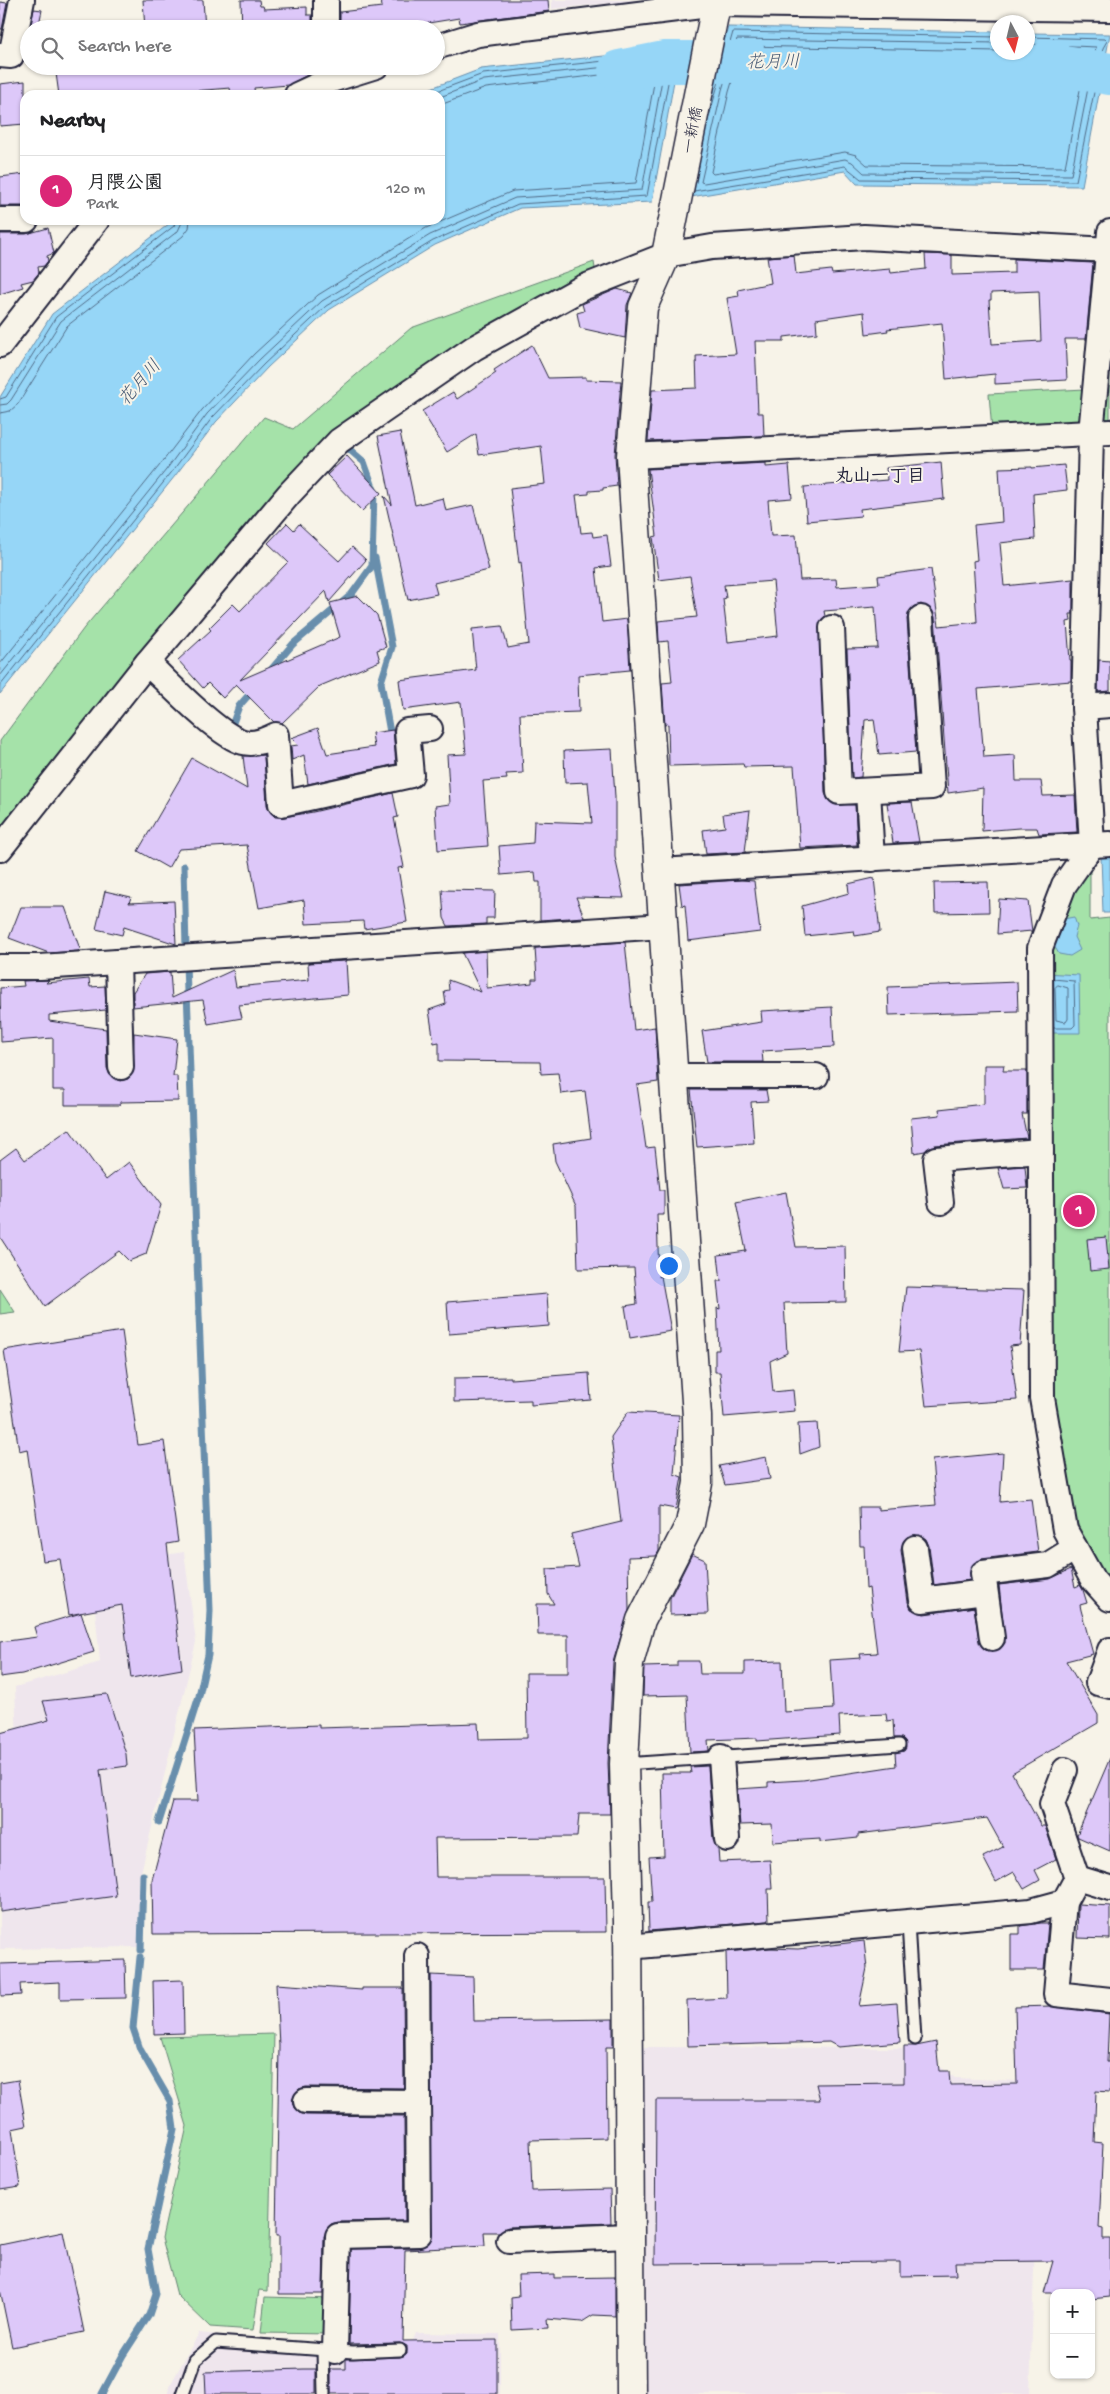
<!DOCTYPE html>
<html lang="en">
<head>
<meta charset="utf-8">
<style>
  body { margin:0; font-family:"Gochi Hand","Klee One",sans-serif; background:#f6f6f6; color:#202124 }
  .controls { position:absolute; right:15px; bottom:15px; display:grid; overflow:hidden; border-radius:10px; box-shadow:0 1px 4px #0004 }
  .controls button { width:45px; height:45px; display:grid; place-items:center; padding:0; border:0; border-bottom:1px solid #e0e0e0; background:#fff; color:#202124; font:25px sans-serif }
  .compass { position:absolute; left:990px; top:15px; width:45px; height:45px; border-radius:50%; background:#fff; box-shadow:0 1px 4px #0004; rotate:173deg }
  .you { position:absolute; left:668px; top:1265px; width:18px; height:18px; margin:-12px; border:4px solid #fff; border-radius:50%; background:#1a73e8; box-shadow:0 0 0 8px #1a73e833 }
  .badge { display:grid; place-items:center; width:32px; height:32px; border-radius:50%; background:#db2777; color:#fff; font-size:16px; font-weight:700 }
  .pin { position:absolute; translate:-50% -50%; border:2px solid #fff; box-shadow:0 1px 5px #0006 }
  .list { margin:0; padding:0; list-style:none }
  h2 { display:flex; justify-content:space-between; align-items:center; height:65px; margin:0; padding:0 20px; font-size:21px }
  h2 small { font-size:16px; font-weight:400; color:#757577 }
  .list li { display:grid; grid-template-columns:32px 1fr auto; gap:15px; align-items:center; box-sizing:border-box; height:70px; padding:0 20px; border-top:1px solid #e0e0e0 }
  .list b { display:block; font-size:19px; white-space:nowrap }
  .list p { margin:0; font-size:16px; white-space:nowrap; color:#757577 }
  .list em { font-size:16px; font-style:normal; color:#757577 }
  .icon { flex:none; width:28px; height:28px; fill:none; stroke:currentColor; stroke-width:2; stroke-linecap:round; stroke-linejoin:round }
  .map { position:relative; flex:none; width:1110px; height:2394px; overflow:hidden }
  .search { position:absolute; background:#fff; box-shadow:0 1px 4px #0004; left:20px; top:20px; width:425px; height:55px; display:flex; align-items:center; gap:12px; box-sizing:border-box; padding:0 18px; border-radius:28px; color:#757577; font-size:19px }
  .panel { position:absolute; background:#fff; box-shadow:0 1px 4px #0004; left:20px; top:90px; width:425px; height:135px; border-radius:15px }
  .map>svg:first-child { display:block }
  .built { fill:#efe6ed }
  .green { fill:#a5e2a9; stroke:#648272 }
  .water { fill:#96d6f7; stroke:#688eac }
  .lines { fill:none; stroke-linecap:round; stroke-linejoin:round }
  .shore { stroke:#506a86; stroke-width:1 }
  .stream { stroke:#688eac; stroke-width:7 }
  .river { stroke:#96d6f7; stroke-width:42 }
  .building { fill:#ddc8f9; stroke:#22223b; fill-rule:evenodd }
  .service-casing { stroke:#22223b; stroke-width:15 }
  .minor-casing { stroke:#22223b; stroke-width:28 }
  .tertiary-casing { stroke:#22223b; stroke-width:31 }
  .service { stroke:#f7f3e8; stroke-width:11 }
  .minor { stroke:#f7f3e8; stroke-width:24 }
  .tertiary { stroke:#f7f3e8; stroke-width:28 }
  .labels { text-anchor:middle; stroke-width:4; stroke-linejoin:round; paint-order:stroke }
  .street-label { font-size:16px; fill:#22223b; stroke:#f7f3e8 }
  .water-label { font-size:18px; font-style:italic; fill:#455873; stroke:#f7f3e8 }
  .neighbourhood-label { font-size:18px; font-weight:bold; fill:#22223b; stroke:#f7f3e8 }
</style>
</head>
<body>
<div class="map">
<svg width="1110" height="2394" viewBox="0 0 1110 2394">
  <rect width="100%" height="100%" fill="#f7f3e8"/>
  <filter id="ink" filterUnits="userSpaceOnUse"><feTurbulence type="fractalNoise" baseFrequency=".02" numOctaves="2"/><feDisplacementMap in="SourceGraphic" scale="10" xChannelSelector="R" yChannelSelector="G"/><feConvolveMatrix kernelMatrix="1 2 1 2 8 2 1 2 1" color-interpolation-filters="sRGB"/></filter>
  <g filter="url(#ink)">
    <g class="built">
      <polygon points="552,0 643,0 552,9"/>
      <polygon points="184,1552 196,1642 139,1881 138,1947 0,1949 0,1777 18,1773 15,1687 100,1662 91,1566"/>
      <polygon points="632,2047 913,2048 955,2078 1040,2082 1030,2394 641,2394"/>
      <polygon points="199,2333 292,2342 410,2347 416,2333 500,2334 500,2394 168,2394 169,2387"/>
    </g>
    <g class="green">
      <polygon points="594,262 596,275 463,341 318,451 0,835 0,741 84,628 264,417 293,429 411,328"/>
      <polygon points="1110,289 1110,428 1097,429"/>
      <polygon points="1085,389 1080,428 992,431 989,394"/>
      <polygon points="1090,863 1090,920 1110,918 1110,1582 1083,1545 1067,1482 1053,1386 1047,949 1068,892"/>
      <polygon points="0,1289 15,1312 0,1314"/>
      <polygon points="274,2034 268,2291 259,2290 253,2330 210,2327 177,2295 162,2238 187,2126 160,2037"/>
      <polygon points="265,2297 333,2299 332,2334 261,2333"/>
    </g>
    <g class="water">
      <polygon points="728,27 997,32 998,52 1028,52 1028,33 1110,34 1082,186 857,184 845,171 685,198 711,87"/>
      <polygon points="680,48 652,202 520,208 435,245 329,310 268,367 216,422 175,476 0,694 0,397 52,314 174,220 440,220 440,95 413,95 481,69"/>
      <polygon points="1101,857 1110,857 1110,913 1103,913"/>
      <polygon points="1074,917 1077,926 1074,937 1080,950 1070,956 1059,954 1053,944 1060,934 1063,919"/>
      <polygon points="1044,973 1079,975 1080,1033 1045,1033"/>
    </g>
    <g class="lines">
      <g class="shore">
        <polyline points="998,43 737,39 722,90 701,182 704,183 845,159 852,162 864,173 1071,175 1096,47 1028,44"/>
        <polyline points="998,51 743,46 729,92 711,172 713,174 845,152 856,155 867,165 1065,167 1087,54 1028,51"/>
        <polyline points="708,120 733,32 998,37"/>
        <polyline points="694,191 845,166 861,179 1076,181 1103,48 1107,41 1105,39 1028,37"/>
        <polyline points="0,399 6,397 56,317 174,226 176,220"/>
        <polyline points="0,405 7,404 11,400 61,321 178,231 183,220"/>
        <polyline points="0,413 10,411 18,404 67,326 183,236 189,228 190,220"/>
        <polyline points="0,664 160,465 202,410 254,354 318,295 426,228 513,191 636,183 656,72 653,69 486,88 440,105"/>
        <polyline points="0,676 166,470 207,414 260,359 322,301 430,235 515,198 642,190 665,63 663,61 484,80 440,97"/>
        <polyline points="0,686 171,473 212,418 264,364 326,306 433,241 518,204 647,196 673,56 670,54 483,74 427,95"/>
        <polyline points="1053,979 1074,981 1075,1025 1072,1028 1053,1028"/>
        <polygon points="1058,985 1068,988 1068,1019 1066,1022 1056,1020 1055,988"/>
      </g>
      <g class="stream">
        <polyline points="375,558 392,647 381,682 391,738"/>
        <polyline points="269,672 293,644 351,595 372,566 374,490 364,462 343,444"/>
        <polyline points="230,731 239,706 254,689"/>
        <polyline points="184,866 186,949"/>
        <polyline points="159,1822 199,1696 208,1655 210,1610 186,964"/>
        <polyline points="141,1950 143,1875"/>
        <polyline points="102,2394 123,2355 149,2315 156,2294 148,2249 174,2129 170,2101 140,2049 133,2028 140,1957"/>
      </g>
      <g class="river">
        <polyline points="1046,63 1110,74"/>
        <polyline points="619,71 664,62 750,62"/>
      </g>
    </g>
    <g class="building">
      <polygon points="143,0 203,0 205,29 145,29"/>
      <polygon points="241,0 259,0 260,6 263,6 264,9 307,7 307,15 312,15 312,29 242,29"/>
      <polygon points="381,0 548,0 549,11 460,23 459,18 404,27 404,29 340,29 340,12 382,7"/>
      <polygon points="0,2 7,3 2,29 0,29"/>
      <polygon points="34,9 42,10 38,29 30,29"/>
      <polygon points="55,66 325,66 288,85 254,88 255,95 231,95 230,88 145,95 59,95"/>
      <polygon points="25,81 25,124 0,126 0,84"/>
      <polygon points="25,174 25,206 0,206 0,177"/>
      <polygon points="48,228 54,253 47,256 48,261 44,266 38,267 39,273 33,280 21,283 23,287 0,294 0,234 26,234"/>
      <path d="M925 254 952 255V275L1014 273V259L1093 263 1086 339H1065L1067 380 995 384V374L946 379 942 323 887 329 888 331 866 334 864 312 816 319 817 333 784 337V341H755L758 413H763L764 436 648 441 652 390 697 388 696 356 736 354 727 298 739 296 738 290 771 283 767 257 794 255 796 274 831 270 832 274 890 269 891 273 926 269ZM1039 291 1041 341 992 344 989 300H991V293Z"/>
      <polygon points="617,289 632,293 627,305 625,338 580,328 577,313 584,311 582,304"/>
      <polygon points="532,345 548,378 586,377 586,380 621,381 615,455 617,486 603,488 603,490 589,491 589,494 576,495 581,533 592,532 593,537 607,535 611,566 596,568 602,622 627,619 630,670 578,675 579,712 520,714 523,773 506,774 507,779 483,781 488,846 438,850 435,806 450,804 447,755 466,754 461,702 403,710 399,680 476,670 472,629 502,626 508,648 529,644 521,562 519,563 510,488 545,484 541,446 479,455 476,434 447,452 422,411 453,392 457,399 496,373 494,370"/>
      <polygon points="400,432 415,505 443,498 446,511 473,505 489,570 434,583 437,594 408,600 384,496 392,505 378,436"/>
      <polygon points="347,456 381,493 362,511 327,475"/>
      <polygon points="941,462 944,499 860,509 861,516 807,521 804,487 887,480 886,468"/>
      <path d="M766 463V467L789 465 792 498 768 500 771 536 796 535 800 580 836 579 837 587 879 584 878 576 931 569 939 626 977 622 973 561 977 560 974 525 1002 522 999 468 1032 467V468L1064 465 1067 490 1033 494 1035 539 1000 543 1004 586 1073 579V614H1070L1071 621 1067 622 1070 660H1071V681L978 689 984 757 1015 755 1016 781H1041L1043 796 1075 795 1077 832 1039 834 1037 828H1019L982 831 983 788 948 793 935 617 932 610 921 604 913 607 909 612 907 619 916 752 879 755 874 719 865 720 861 777 852 778 847 649 878 648 875 607 824 611 825 616 820 622 825 793 828 800 833 804 855 805 857 845 800 848 794 766 744 767 743 764 669 766 668 724 665 725 662 683 672 682 668 641 659 642 658 621 697 617 690 576 659 580 653 537 657 536 648 469ZM773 581 778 636 728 642 723 599 726 598 724 585Z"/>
      <polygon points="287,523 294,530 299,524 339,561 352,547 366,560 329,602 326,591 240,680 340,637 330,603 358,596 377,615 386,647 377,650 380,661 320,686 282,723 274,722 236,684 223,698 208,683 203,688 178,660 211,630 209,628 233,604 240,611 288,562 268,543"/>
      <polygon points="1099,660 1110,661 1110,691 1098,692"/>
      <polygon points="318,728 327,754 374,747 372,733 393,730 396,764 308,784 304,755 292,760 291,746 298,745 291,738"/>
      <polygon points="612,749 615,797 615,857 624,898 576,897 584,917 540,920 540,882 536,882 535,872 501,875 499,846 533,843 534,821 592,823 588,782 565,783 564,751"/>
      <polygon points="264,755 267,805 270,812 275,817 284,817 313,812 393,793 398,817 394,818 404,867 398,868 407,922 364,929 363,921 306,924 304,900 259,908 247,845 179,849 168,868 138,851 192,758 247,789 243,756"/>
      <polygon points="912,802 919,842 893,843 887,803"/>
      <polygon points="750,810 745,852 706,854 703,830 725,827 723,814"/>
      <polygon points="874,878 880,932 855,936 854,931 805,936 802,906 849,893 848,884"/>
      <polygon points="741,880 754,881 760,932 688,941 685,905 682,906 679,884"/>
      <polygon points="988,882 989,912 935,913 934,883"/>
      <polygon points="442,890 495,891 494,918 486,918 486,924 448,926 444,918"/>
      <polygon points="105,891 131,897 129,903 174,901 176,944 124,927 122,935 96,929"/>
      <polygon points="999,899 1028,901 1032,931 997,934"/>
      <polygon points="21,907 65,907 80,949 78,951 49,953 9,938"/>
      <polygon points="625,942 634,1030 655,1027 658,1082 637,1085 646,1148 655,1147 660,1190 664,1190 664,1215 657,1215 659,1277 661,1276 671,1331 630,1338 625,1306 637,1304 634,1268 578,1269 576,1206 555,1161 553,1144 591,1138 585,1091 561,1094 558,1073 541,1074 540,1062 439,1061 439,1042 434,1043 429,1010 446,1004 444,991 449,990 448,980 481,992 462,953 486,951 487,988 532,983 532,979 537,979 535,948"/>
      <polygon points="346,961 348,995 239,1005 242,1018 208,1024 203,1000 133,1007 133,992 145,974 170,972 172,998 233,970 236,987 309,980 308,963"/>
      <polygon points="89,979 90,987 105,986 106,1010 49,1015 49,1021 106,1029 107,1068 110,1075 121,1081 128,1079 133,1073 134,1033 177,1039 173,1076 177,1076 178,1101 120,1102 120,1105 65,1105 65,1090 53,1090 53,1038 1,1042 0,988 24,986 23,981 49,980 46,983"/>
      <polygon points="1017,982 1018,1011 889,1015 888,987"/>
      <polygon points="832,1007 834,1047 762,1051 763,1062 707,1062 702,1031 762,1022 761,1011"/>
      <polygon points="984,1065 1004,1065 1003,1071 1027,1071 1027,1114 1022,1114 1027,1138 935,1145 925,1151 914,1153 911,1118 940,1115 939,1109 984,1104"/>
      <polygon points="691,1090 766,1090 768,1101 751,1102 754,1143 697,1147"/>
      <polygon points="69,1129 106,1180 129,1162 161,1205 146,1254 129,1261 119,1251 45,1306 0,1237 0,1160 16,1148 25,1160"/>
      <polygon points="1025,1166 1027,1188 1004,1189 998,1168"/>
      <polygon points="786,1192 796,1247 845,1246 846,1302 784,1303 787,1353 770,1361 773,1392 793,1390 795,1411 724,1417 720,1372 715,1372 715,1350 719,1350 717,1308 720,1309 717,1281 721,1281 718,1255 746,1251 736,1202"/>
      <polygon points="1106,1237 1109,1269 1090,1271 1087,1239"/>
      <polygon points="906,1287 1024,1290 1020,1345 1010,1346 1017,1400 926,1406 919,1351 899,1352"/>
      <polygon points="547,1294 549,1326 449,1334 447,1302"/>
      <polygon points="122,1331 138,1445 164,1441 178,1542 167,1544 182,1669 131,1678 122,1605 69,1615 60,1559 43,1561 27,1449 19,1451 4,1350"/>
      <polygon points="589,1373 591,1400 531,1405 531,1400 454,1402 454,1378 511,1377 511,1379"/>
      <polygon points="628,1412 679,1415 674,1474 682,1477 676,1509 659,1506 659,1551 656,1556 628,1557 629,1610 613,1662 608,1763 610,1814 579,1814 577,1837 435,1838 436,1877 605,1877 606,1932 153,1934 152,1880 173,1801 198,1801 194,1730 319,1725 319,1728 478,1723 479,1739 527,1738 526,1673 568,1673 568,1635 538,1635 537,1604 554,1604 548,1594 547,1569 579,1567 571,1534 621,1522 611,1437"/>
      <polygon points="817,1423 819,1447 800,1454 798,1424"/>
      <polygon points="1003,1453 1000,1502 1031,1499 1038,1552 981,1559 971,1567 970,1580 934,1585 929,1546 926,1539 920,1535 907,1537 903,1542 901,1550 908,1602 911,1609 924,1614 974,1607 979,1640 982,1647 987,1651 1000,1649 1005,1643 999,1585 1050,1579 1071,1569 1075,1587 1080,1585 1083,1590 1087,1603 1080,1605 1081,1610 1093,1654 1066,1661 1098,1715 1098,1723 1012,1773 1041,1826 1045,1826 1056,1859 1035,1870 1040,1880 1024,1889 1014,1872 996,1882 983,1857 1003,1847 987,1818 858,1834 858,1838 820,1842 820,1839 773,1842 772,1824 740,1825 737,1789 768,1787 768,1782 803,1780 896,1766 895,1753 904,1751 906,1748 905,1741 902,1738 894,1738 893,1720 887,1721 886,1714 839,1716 840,1735 757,1741 757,1738 708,1740 709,1751 690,1752 687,1695 643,1696 644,1667 677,1666 677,1661 699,1661 700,1674 745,1674 745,1662 782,1661 784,1712 833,1709 830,1660 861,1658 860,1654 877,1653 869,1588 866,1589 864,1546 860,1546 859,1507 878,1507 878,1510 936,1505 932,1460"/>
      <polygon points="766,1457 770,1479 725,1485 719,1466"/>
      <polygon points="692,1554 705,1560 708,1614 670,1615 670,1598"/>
      <polygon points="81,1613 94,1652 22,1674 0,1677 0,1642 37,1637 34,1627"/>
      <polygon points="107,1694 126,1754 127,1766 100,1770 116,1896 0,1912 0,1733 49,1720 43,1701"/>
      <polygon points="1110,1758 1110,1851 1078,1837 1077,1835"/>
      <polygon points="708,1766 713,1840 718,1849 719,1862 770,1860 772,1889 768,1889 769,1921 649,1931 648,1902 652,1902 649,1857 664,1856 662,1773 691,1773 690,1767"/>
      <polygon points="1078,1904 1110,1906 1110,1939 1077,1938"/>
      <polygon points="1041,1923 1048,1923 1044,1970 1011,1970 1011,1934 1020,1934 1020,1926"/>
      <polygon points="864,1941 867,1968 859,2006 897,2003 900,2042 838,2047 829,2042 688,2046 687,2000 727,1998 726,1952 770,1948 798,1949"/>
      <polygon points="125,1960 126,1998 60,1999 60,1982 20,1984 21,1995 1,1996 0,1964"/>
      <polygon points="431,1975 473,1977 474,2021 613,2019 613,2047 606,2047 607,2138 530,2140 532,2191 610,2189 611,2223 508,2227 499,2232 484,2232 485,2246 405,2250 403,2341 497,2340 497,2394 331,2394 331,2369 346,2369 346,2359 400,2357 407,2353 407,2346 400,2343 349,2344 351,2249 419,2248 426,2245 431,2240"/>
      <polygon points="183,1980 184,2033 154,2034 153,1981"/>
      <polygon points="276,1984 362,1990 362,1988 403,1988 404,2088 306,2087 299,2089 292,2100 294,2108 299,2113 306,2115 404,2116 405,2221 338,2222 331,2224 324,2236 323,2294 279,2294 279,2236 276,2236 279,2046"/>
      <polygon points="1051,2006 1109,2014 1107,2062 1110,2062 1110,2092 1096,2091 1094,2142 1103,2143 1099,2228 1103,2229 1103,2239 1110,2239 1110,2297 1091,2299 1091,2293 1044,2293 1053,2261 955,2262 956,2275 900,2276 900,2262 655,2264 656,2100 820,2100 816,2084 904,2083 904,2046 916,2046 936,2042 939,2071 949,2071 950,2085 1017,2084 1015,2007"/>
      <polygon points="18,2080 26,2126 12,2129 20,2187 0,2190 0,2083"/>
      <polygon points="63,2232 84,2332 12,2347 0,2289 0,2245"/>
      <polygon points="554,2274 554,2278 615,2277 615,2316 593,2315 582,2322 547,2319 548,2328 512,2330 511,2298 519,2297 518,2275"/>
      <polygon points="304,2369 316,2369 316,2394 206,2394 205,2372"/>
    </g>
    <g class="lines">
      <defs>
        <g id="service">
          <polyline points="624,1764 899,1745"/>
          <polyline points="908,1923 915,2039"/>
          <polyline points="323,2350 324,2394"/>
          <polyline points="183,2394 195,2360 216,2342 353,2352 400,2350"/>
        </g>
        <g id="minor">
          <polyline points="326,29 326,0"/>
          <polyline points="436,47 478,34 717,4 1110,9"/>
          <polyline points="0,55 11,56 22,0"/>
          <polyline points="297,95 325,82 376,66"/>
          <polyline points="0,220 26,220"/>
          <polyline points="1110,232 1091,433 1090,476 1084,707 1092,845 1064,885 1040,948 1042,1398 1065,1530 1093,1580 1110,1599"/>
          <polyline points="0,345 97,220"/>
          <polyline points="631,456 1110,432"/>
          <polyline points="832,628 839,792 932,787 921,618"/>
          <path d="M147 663C168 682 217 735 243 742 255 745 266 740 276 735L281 804 411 775 407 731 430 729"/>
          <polyline points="1084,707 1110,705"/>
          <polyline points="868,791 872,859"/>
          <polyline points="0,849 147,663 289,494 339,441 474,348 582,288 666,255 712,247 864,237 1110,250"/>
          <polyline points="660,871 1110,844"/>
          <polyline points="118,962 121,1067"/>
          <polyline points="0,967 40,967 664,926"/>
          <polyline points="674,1076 816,1076"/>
          <polyline points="941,1202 936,1159 1041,1151"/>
          <polyline points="915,1548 922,1600 985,1592"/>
          <polyline points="992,1638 983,1573 1048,1565 1075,1548"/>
          <polyline points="1110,1650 1098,1683 1110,1686"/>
          <polyline points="721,1757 727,1839"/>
          <polyline points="1065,1770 1052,1804 1077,1878"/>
          <polyline points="1064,1902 1056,1994 1110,2000"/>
          <polyline points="628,1947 1031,1911 1064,1902 1077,1878 1110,1888"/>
          <polyline points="306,2101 418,2102"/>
          <polyline points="509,2241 629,2236"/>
          <polyline points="335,2351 338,2236 419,2234 417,1956"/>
        </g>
        <polyline id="tertiary" points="631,2394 628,1922 624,1764 629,1663 641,1620 690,1524 698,1483 697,1416 631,456 643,307 666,255 717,0"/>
      </defs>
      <use href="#service" class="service-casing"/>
      <use href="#minor" class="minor-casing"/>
      <use href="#tertiary" class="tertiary-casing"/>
      <use href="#service" class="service"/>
      <use href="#minor" class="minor"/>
      <use href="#tertiary" class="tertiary"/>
    </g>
  </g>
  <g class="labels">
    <g class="street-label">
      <text transform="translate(691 130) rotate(-79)" y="6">一新橋</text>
    </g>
    <g class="water-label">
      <text transform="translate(773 61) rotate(-1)" y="6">花月川</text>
      <text transform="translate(139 382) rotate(-49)" y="6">花月川</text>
    </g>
    <g class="neighbourhood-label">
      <text x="880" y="481">丸山一丁目</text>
    </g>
  </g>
</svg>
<div class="controls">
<button>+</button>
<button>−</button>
</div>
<svg class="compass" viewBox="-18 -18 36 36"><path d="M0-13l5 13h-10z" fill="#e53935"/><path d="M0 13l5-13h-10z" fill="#757577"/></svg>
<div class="you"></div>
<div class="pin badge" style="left:1079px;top:1211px">1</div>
<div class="search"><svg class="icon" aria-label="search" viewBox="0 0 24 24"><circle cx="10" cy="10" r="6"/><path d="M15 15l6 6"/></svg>Search here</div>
<section class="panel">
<h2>Nearby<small></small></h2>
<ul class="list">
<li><span class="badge">1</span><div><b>月隈公園</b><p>Park</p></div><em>120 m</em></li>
</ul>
</section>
</div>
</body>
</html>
